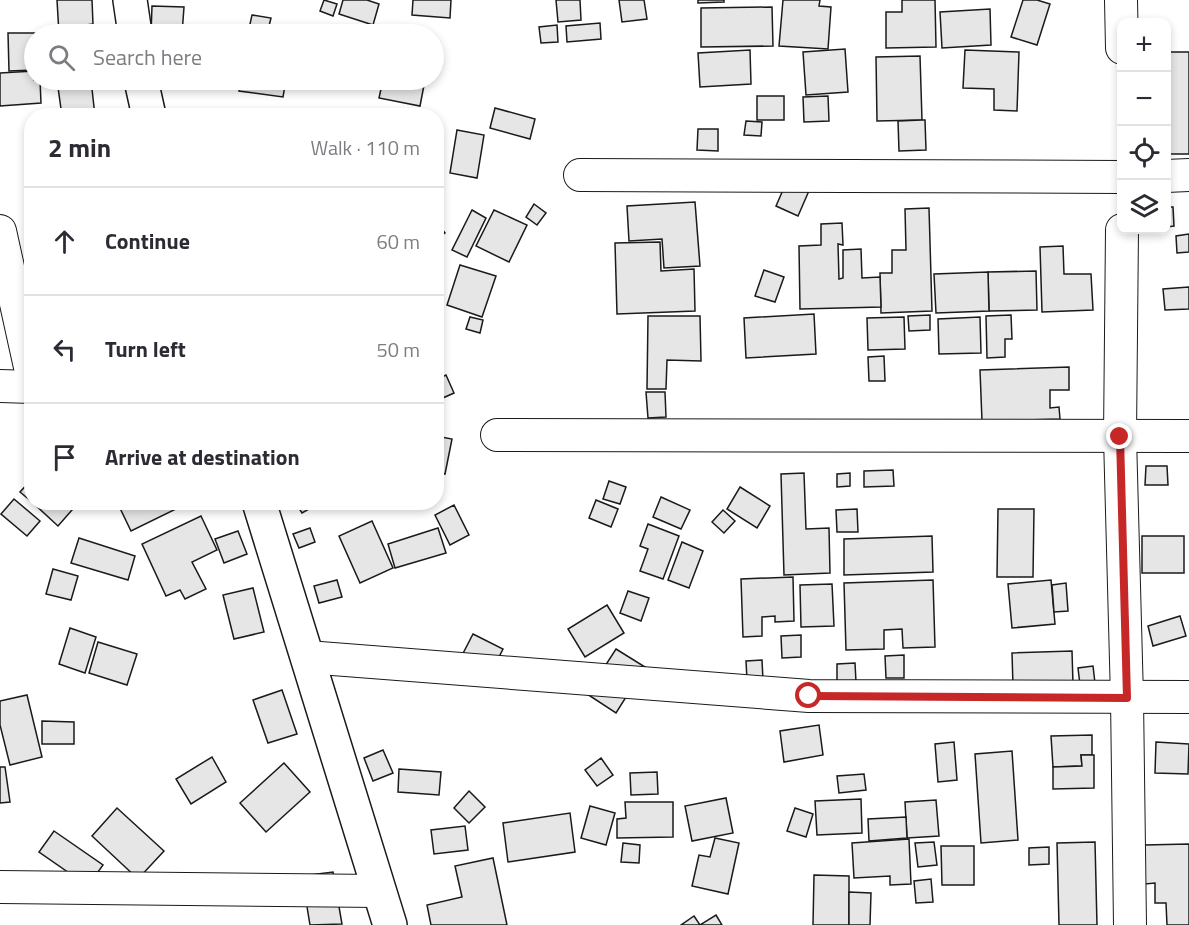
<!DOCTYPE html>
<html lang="en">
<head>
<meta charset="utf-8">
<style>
  body { margin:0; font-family:"Titillium Web",sans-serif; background:#f7f7f7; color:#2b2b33 }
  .controls { position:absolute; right:18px; top:18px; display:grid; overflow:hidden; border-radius:12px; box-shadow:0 3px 9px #0003 }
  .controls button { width:54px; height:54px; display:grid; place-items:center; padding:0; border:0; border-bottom:2px solid #e1e1e2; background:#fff; color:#2b2b33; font:30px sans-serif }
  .stop { position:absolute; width:18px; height:18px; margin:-14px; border:4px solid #c62828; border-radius:50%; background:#fff }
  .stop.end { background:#c62828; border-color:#fff; box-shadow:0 2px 6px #0008 }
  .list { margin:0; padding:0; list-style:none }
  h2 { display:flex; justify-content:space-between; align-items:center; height:78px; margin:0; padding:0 24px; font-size:26px }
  h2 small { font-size:20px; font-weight:400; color:#7c7c81 }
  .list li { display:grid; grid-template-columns:39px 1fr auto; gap:18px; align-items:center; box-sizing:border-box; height:108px; padding:0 24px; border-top:2px solid #e1e1e2 }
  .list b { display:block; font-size:22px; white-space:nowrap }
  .list em { font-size:20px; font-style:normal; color:#7c7c81 }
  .icon { flex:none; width:33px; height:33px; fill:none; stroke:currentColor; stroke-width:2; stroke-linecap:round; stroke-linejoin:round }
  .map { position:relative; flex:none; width:1189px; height:925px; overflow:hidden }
  .search { position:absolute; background:#fff; box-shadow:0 3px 9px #0003; left:24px; top:24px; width:420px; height:66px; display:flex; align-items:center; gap:15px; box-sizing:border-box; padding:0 21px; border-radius:33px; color:#7c7c81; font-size:22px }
  .panel { position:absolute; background:#fff; box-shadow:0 3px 9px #0003; left:24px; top:108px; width:420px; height:402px; border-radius:24px }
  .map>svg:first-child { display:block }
  .building { fill:#e6e6e6; stroke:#1a1a1a; stroke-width:1.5 }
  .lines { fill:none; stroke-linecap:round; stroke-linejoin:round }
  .minor-casing { stroke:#1a1a1a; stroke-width:34 }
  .tertiary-casing { stroke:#1a1a1a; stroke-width:36 }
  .minor { stroke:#fff; stroke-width:32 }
  .tertiary { stroke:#fff; stroke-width:33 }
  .route { stroke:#c62828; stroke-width:8 }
</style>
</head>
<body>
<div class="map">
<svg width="1189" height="925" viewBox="0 0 1189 925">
  <rect width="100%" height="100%" fill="#fff"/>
  <g class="building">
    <polygon points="57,0 92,0 93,24 87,25 87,34 59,34"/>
    <polygon points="324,0 337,4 333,16 320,11"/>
    <polygon points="343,0 367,0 379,4 373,25 339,14"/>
    <polygon points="413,0 451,0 450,18 412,15"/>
    <polygon points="556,0 580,0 581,20 558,22"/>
    <polygon points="619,0 644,0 647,19 622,22"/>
    <polygon points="698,0 724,0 724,2 698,3"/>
    <polygon points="783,0 820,0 819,6 831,7 828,49 779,46"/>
    <polygon points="902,0 935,0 936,47 886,48 886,12 902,12"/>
    <polygon points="1023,0 1037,0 1050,4 1037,45 1011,37"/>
    <polygon points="152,6 184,7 182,34 151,34"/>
    <polygon points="772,7 773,46 701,47 701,8"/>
    <polygon points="990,9 991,45 942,48 940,12"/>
    <polygon points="252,15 271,18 267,34 248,33"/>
    <polygon points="600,23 601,39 567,42 566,26"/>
    <polygon points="557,25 558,42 541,43 539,27"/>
    <polygon points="8,33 54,33 54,34 34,34 34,70 9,71"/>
    <polygon points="845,49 848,92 806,95 803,52"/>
    <polygon points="750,50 751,84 700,87 698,53"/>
    <polygon points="965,50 1019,52 1017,111 994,110 994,89 963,88"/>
    <rect x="1166" y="52" width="23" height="102"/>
    <polygon points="920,56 922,120 877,121 876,57"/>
    <polygon points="34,71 34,80 40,80 41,103 0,106 0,73"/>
    <polygon points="57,80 91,80 95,116 62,116"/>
    <polygon points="240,80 286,80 283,97 239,91"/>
    <polygon points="383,80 425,80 420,106 379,98"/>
    <rect x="757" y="96" width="27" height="24"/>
    <polygon points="828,96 829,121 804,122 803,97"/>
    <polygon points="495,108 535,119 530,139 490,128"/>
    <polygon points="922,120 925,120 926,150 899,151 898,121"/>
    <polygon points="746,121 762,122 761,136 744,135"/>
    <polygon points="698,129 718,129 718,151 697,150"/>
    <polygon points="457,130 484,135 477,178 450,173"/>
    <polygon points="793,167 815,177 798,216 776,206"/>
    <polygon points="695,202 700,266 664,268 662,239 629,241 627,206"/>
    <polygon points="534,204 546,213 537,225 526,217"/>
    <polygon points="1166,207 1173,207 1174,226 1166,227"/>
    <polygon points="929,208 932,311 881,313 880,273 892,273 892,250 906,250 905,209"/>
    <polygon points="472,210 486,218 467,257 452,250"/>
    <polygon points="494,210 527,225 509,262 476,246"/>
    <polygon points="436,222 445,233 436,240"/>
    <polygon points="842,223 843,245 838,244 839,279 843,278 843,250 861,249 862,278 880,277 881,307 800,309 799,246 821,245 821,224"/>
    <polygon points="1189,234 1189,252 1177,253 1176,236"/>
    <polygon points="660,242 661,271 694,269 695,311 617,314 615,243"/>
    <polygon points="1063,246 1064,274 1091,274 1093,310 1042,312 1040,247"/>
    <polygon points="460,265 496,276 482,317 447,305"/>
    <polygon points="764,270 784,277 775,302 755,296"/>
    <polygon points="1036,271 1037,310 989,311 988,272"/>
    <polygon points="988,272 989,311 936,313 934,274"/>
    <polygon points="32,273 32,291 24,277"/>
    <polygon points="1189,287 1189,309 1165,310 1163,289"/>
    <polygon points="814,314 816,354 746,358 744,318"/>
    <polygon points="930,315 930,330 909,331 908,316"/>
    <polygon points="1011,315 1012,339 1005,339 1005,357 987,358 986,316"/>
    <polygon points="648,316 700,316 701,361 667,360 666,389 647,389"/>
    <polygon points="470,317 483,320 480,333 466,329"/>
    <polygon points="904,317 905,349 868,350 867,318"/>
    <polygon points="980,317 981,353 939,354 938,319"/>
    <polygon points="884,356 885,381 869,381 868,357"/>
    <polygon points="1069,367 1069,390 1050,390 1050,408 1059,407 1060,419 982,421 980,370"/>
    <polygon points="446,375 454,393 436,401 436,380"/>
    <polygon points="646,392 665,392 666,417 648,418"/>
    <polygon points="436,436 452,439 445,474 436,472"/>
    <polygon points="1146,466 1167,466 1168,485 1145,485"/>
    <polygon points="893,470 894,486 864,487 864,471"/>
    <polygon points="804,473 806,529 829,528 830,573 784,575 781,474"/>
    <polygon points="850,473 850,486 837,487 837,474"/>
    <polygon points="32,479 32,502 20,492"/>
    <polygon points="609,481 626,487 620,504 603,499"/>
    <polygon points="740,487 770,506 757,528 727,509"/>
    <polygon points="661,497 690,510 681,529 653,517"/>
    <polygon points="14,499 40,521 27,536 1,514"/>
    <polygon points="596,500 618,509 611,527 589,518"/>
    <polygon points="32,502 79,502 58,526"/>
    <polygon points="117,502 185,502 186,504 131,531"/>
    <polygon points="295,502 314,502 316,505 302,513"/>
    <polygon points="454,505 469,535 450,545 435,515"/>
    <polygon points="857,509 858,532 837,532 836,510"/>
    <polygon points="998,509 1034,509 1033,577 997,577"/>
    <polygon points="723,510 735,521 724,533 712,522"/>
    <polygon points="201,516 217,550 192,562 206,589 185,599 180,590 166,596 142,544"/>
    <polygon points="372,521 393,568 360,583 339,536"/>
    <polygon points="648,524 679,536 663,579 640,571 648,549 640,546"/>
    <polygon points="310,528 315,542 299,548 293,534"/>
    <polygon points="438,528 446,553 395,568 388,544"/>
    <polygon points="238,531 247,554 224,563 215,539"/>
    <polygon points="932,536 933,572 844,575 844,539"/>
    <rect x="1142" y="536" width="42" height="37"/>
    <polygon points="79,538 135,556 128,580 71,563"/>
    <polygon points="682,542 703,551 689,588 668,580"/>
    <polygon points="53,569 78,576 71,600 46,594"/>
    <polygon points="793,577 794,621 775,622 775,616 762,617 762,636 743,637 741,579"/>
    <polygon points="337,580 342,597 319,603 314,586"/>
    <polygon points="933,580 935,647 903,648 902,629 884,630 884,649 846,650 844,583"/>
    <polygon points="1051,580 1055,624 1012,628 1008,584"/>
    <polygon points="1066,583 1068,611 1054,612 1052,585"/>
    <polygon points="832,584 834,626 801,627 800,585"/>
    <polygon points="253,588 264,632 234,639 223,595"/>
    <polygon points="628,591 649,598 641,621 620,613"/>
    <polygon points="607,605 624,633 585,657 568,629"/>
    <polygon points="1180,616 1186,636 1153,646 1148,626"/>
    <polygon points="70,628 96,637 85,673 59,664"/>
    <polygon points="473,634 503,649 485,684 455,669"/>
    <polygon points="801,635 801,657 782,658 781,636"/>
    <polygon points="98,642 137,654 127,685 89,673"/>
    <polygon points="616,649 645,667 616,713 587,694"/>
    <polygon points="1072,651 1073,684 1013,686 1012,653"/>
    <polygon points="904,655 904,678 886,678 885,656"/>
    <polygon points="762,660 763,680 747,680 746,661"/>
    <polygon points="855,663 856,682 837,683 837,664"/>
    <polygon points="1093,666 1095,683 1080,685 1078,668"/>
    <polygon points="282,690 297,734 268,743 253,700"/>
    <polygon points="27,695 42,757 10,765 0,725 0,701"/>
    <polygon points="42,721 74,722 74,744 42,744"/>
    <polygon points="819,725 823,755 784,762 780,731"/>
    <polygon points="1092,735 1092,755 1081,755 1082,766 1053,767 1051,736"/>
    <polygon points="954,742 957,780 938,782 935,744"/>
    <polygon points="1156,742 1189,744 1188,774 1155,773"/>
    <polygon points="383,750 393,773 373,781 364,758"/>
    <polygon points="1012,751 1018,840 981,843 975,754"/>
    <polygon points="1081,755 1094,755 1094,788 1053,789 1053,767 1082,766"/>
    <polygon points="212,757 226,782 191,804 176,779"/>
    <polygon points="601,758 613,775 597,786 585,770"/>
    <polygon points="284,763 310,792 266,832 240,803"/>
    <polygon points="0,767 5,767 10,802 0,803"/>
    <polygon points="399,769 441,772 439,795 398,792"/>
    <polygon points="657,772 658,794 631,795 630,773"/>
    <polygon points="864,774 866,790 839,793 837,776"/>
    <polygon points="469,791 485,807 469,823 454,808"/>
    <polygon points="726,798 733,833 692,841 685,806"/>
    <polygon points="861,799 862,833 817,835 815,801"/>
    <polygon points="936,800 939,836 907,838 905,802"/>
    <polygon points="625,802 673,802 673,837 617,838 617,819 626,818"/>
    <polygon points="590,806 615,813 606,845 581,838"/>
    <polygon points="117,808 164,851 138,879 92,836"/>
    <polygon points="795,808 813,814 806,837 787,831"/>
    <polygon points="570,813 575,852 508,862 503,823"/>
    <polygon points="906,817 907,838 869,841 868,819"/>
    <polygon points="465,826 468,850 434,854 431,830"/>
    <polygon points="54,831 103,865 88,886 39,852"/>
    <polygon points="715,838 739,843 728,894 692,886 699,855 710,857"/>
    <polygon points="909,839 911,884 890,885 890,876 854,878 852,843"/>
    <polygon points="934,842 937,865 918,867 915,843"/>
    <polygon points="1095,842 1097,925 1059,925 1057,843"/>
    <polygon points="623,843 640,845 639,863 621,862"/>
    <polygon points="1189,844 1189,925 1167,925 1166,903 1155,903 1155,883 1145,884 1144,845"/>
    <polygon points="941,846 974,846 974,885 942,885"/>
    <polygon points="1049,847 1049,864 1029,865 1029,848"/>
    <polygon points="493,858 507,925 431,925 427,905 462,897 455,866"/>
    <polygon points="333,872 342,924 310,925 302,876"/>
    <polygon points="814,875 849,876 849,925 813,925"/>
    <polygon points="931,879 933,902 916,903 914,881"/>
    <polygon points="849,892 871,893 870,925 849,925"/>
    <polygon points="716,915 722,925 700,925"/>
    <polygon points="694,916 700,925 681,925"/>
  </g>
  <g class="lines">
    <defs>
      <g id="minor">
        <polyline points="1121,0 1122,48"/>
        <polyline points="580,175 1122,177"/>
        <polyline points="1166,176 1189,175"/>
        <polyline points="1122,230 1120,437 1127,698 1130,925"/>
        <polyline points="0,231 32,376"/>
        <polyline points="0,386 32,387"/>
        <polyline points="497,435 1189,436"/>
        <polyline points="307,657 809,696 1189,697"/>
        <polyline points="0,887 379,891"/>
      </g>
      <g id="tertiary">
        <polyline points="130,0 135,34"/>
        <polyline points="141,80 149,116"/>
        <polyline points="259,502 390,925"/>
      </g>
    </defs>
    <use href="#minor" class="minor-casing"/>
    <use href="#tertiary" class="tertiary-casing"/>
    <use href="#minor" class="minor"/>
    <use href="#tertiary" class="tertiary"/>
  </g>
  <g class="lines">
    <polyline class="route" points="809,696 1127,698 1120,437"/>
  </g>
</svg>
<div class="controls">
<button>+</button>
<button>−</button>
<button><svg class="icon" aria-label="locate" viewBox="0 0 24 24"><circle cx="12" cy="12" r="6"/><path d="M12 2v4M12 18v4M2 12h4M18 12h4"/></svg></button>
<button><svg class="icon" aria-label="layers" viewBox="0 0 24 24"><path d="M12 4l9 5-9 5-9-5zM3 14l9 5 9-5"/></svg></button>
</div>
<div class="stop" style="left:809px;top:696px"></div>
<div class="stop end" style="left:1120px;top:437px"></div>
<div class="search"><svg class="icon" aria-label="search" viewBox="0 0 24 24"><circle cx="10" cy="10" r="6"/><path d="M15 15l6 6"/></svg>Search here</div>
<section class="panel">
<h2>2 min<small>Walk · 110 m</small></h2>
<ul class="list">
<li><svg class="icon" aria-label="ahead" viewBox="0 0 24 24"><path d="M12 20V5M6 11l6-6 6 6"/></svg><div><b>Continue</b></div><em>60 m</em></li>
<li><svg class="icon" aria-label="left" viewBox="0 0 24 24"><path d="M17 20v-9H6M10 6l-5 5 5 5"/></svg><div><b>Turn left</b></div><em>50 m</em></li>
<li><svg class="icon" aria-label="arrive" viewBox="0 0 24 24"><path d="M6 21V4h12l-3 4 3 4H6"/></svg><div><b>Arrive at destination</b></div></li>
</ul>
</section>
</div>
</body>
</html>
